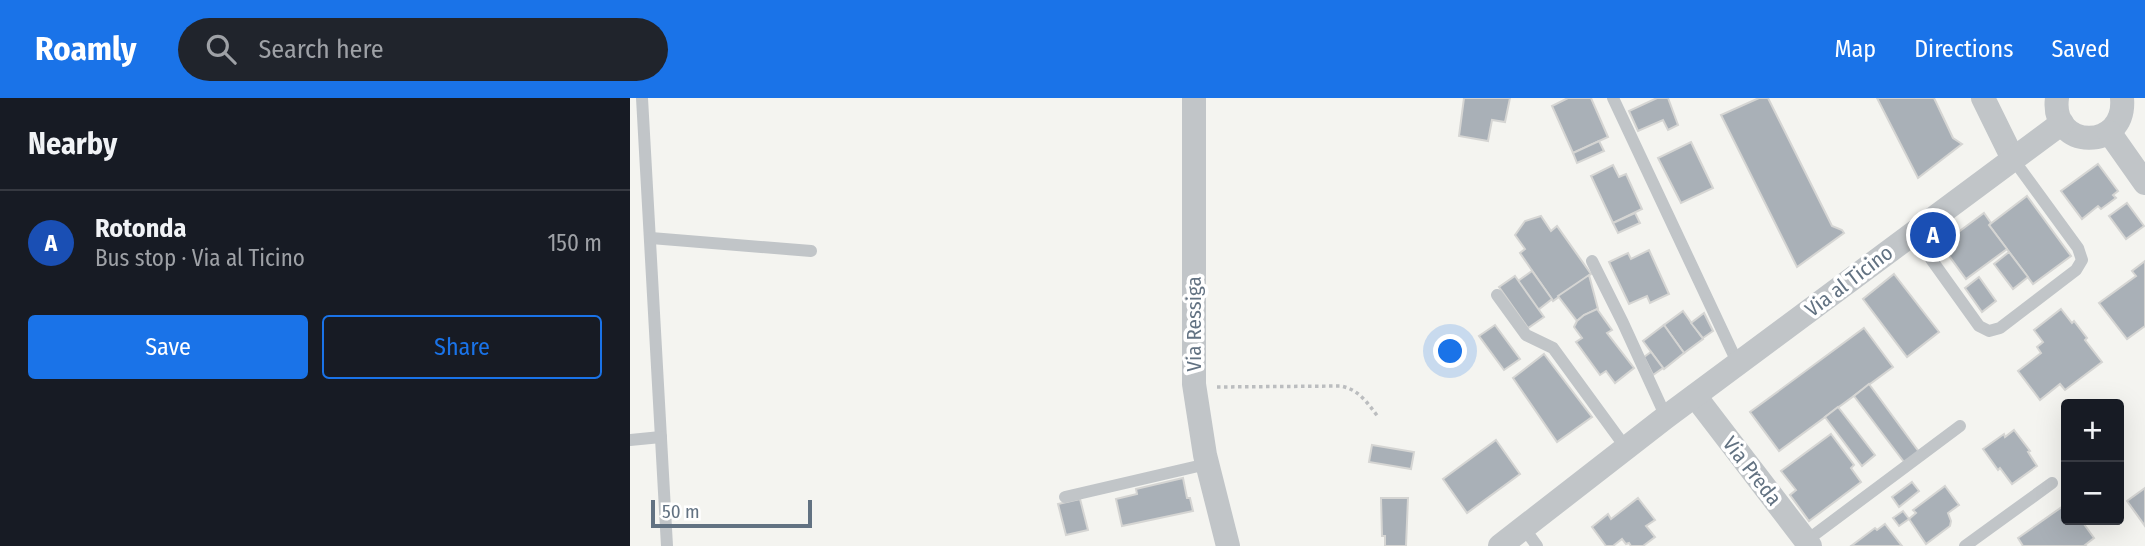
<!DOCTYPE html>
<html lang="en">
<head>
<meta charset="utf-8">
<style>
  body { margin:0; font-family:"Fira Sans Condensed",sans-serif; background:#20242c; color:#f1f3f6 }
  .controls { position:absolute; right:21px; bottom:21px; display:grid; overflow:hidden; border-radius:7px; box-shadow:0 7px 28px #0002 }
  .controls button { width:63px; height:63px; display:grid; place-items:center; padding:0; border:0; border-bottom:2px solid #363941; background:#171b24; color:#f1f3f6; font:35px sans-serif }
  .scale { position:absolute; left:21px; bottom:18px; width:161px; box-sizing:border-box; padding-left:7px; border:4px solid #627282; border-top:0; font-size:19px; line-height:24px; white-space:nowrap; color:#627282; -webkit-text-stroke:5px #fff; paint-order:stroke }
  .you { position:absolute; left:821px; top:254px; width:24px; height:24px; margin:-18px; border:5px solid #fff; border-radius:50%; background:#1a73e8; box-shadow:0 0 0 10px #1a73e833 }
  .badge { display:grid; place-items:center; width:46px; height:46px; border-radius:50%; background:#1a73e8; color:#fff; font-size:23px; font-weight:700 }
  .pin { position:absolute; translate:-50% -50%; border:4px solid #fff; box-shadow:0 2px 7px #0006 }
  .list { margin:0; padding:0; list-style:none }
  h2 { display:flex; justify-content:space-between; align-items:center; height:91px; margin:0; padding:0 28px; font-size:30px }
  h2 small { font-size:23px; font-weight:400; color:#9ea1a6 }
  .list li { display:grid; grid-template-columns:46px 1fr auto; gap:21px; align-items:center; box-sizing:border-box; height:105px; padding:0 28px; border-top:2px solid #363941 }
  .list b { display:block; font-size:26px; white-space:nowrap }
  .list p { margin:0; font-size:23px; white-space:nowrap; color:#9ea1a6 }
  .list em { font-size:23px; font-style:normal; color:#9ea1a6 }
  .actions { display:flex; gap:14px; padding:21px 28px }
  .actions a { flex:1; padding:16px 0; border:2px solid #1a73e8; border-radius:7px; text-align:center; font-size:24px; color:#1a73e8 }
  .actions .main { background:#1a73e8; color:#fff }
  .icon { flex:none; width:38px; height:38px; fill:none; stroke:currentColor; stroke-width:2; stroke-linecap:round; stroke-linejoin:round }
  .map { position:relative; flex:none; width:1515px; height:448px; overflow:hidden }
  header { display:flex; align-items:center; gap:42px; box-sizing:border-box; height:98px; padding:0 35px; background:#1a73e8; color:#fff }
  header strong { font-size:33px }
  nav { display:flex; gap:38px; margin-inline-start:auto; font-size:24px }
  .search { width:490px; height:63px; background:#20242c; display:flex; align-items:center; gap:18px; box-sizing:border-box; padding:0 24px; border-radius:38px; color:#9ea1a6; font-size:26px }
  main { display:flex }
  aside { flex:1; background:#171b24 }
  .map>svg:first-child { display:block }
  .building { fill:#a9b0b7; stroke:#d5d5d3; stroke-width:2 }
  .lines { fill:none; stroke-linecap:round; stroke-linejoin:round }
  .path { stroke:#bbbdbf; stroke-width:3.5; stroke-dasharray:3.5 3.5; stroke-linecap:butt }
  .lane { stroke:#c1c5c8; stroke-width:12 }
  .street { stroke:#c1c5c8; stroke-width:24 }
  .labels { text-anchor:middle; stroke-width:7; stroke-linejoin:round; paint-order:stroke }
  .street-label { font-size:21px; fill:#627282; stroke:#fff }
</style>
</head>
<body>
<header>
<strong>Roamly</strong>
<div class="search"><svg class="icon" aria-label="search" viewBox="0 0 24 24"><circle cx="10" cy="10" r="6"/><path d="M15 15l6 6"/></svg>Search here</div>
<nav><a>Map</a><a>Directions</a><a>Saved</a></nav>
</header>
<main>
<aside>
<h2>Nearby<small></small></h2>
<ul class="list">
<li><span class="badge" style="background:#1a4fb4">A</span><div><b>Rotonda</b><p>Bus stop · Via al Ticino</p></div><em>150 m</em></li>
</ul>
<div class="actions"><a class="main">Save</a><a>Share</a></div>
</aside>
<div class="map">
<svg width="1515" height="448" viewBox="0 0 1515 448">
  <rect width="100%" height="100%" fill="#f4f4f0"/>
  <g class="building">
    <polygon points="834,0 880,0 875,24 862,22 858,43 829,38"/>
    <polygon points="961,0 978,39 943,55 922,8 938,0"/>
    <polygon points="1027,0 1038,0 1048,27 1038,32 1033,22 1008,33 999,13"/>
    <polygon points="1129,0 1138,0 1202,128 1212,132 1214,135 1167,169 1091,17"/>
    <polygon points="1247,0 1304,0 1323,40 1332,46 1288,80"/>
    <polygon points="969,43 974,53 947,65 943,55"/>
    <polygon points="1061,44 1083,90 1051,105 1028,60"/>
    <polygon points="1468,66 1488,93 1483,97 1486,100 1471,111 1468,108 1452,121 1431,93"/>
    <polygon points="983,67 989,79 996,76 1012,111 983,125 961,78"/>
    <polygon points="1397,98 1441,158 1403,186 1359,127"/>
    <polygon points="1497,105 1514,128 1496,141 1479,118"/>
    <polygon points="1005,115 1010,125 988,135 983,125"/>
    <polygon points="1354,115 1361,125 1359,127 1377,151 1336,181 1311,147"/>
    <polygon points="911,118 921,133 927,128 961,176 923,203 890,155 895,151 885,137 895,123"/>
    <polygon points="1019,152 1039,196 1020,205 1017,198 999,206 979,164 998,155 1001,161"/>
    <polygon points="1379,154 1398,179 1383,191 1364,166"/>
    <polygon points="1515,163 1515,228 1497,241 1469,205 1506,178 1502,173"/>
    <polygon points="902,173 922,201 908,212 888,183"/>
    <polygon points="1264,176 1309,234 1277,259 1233,201"/>
    <polygon points="959,177 968,211 954,217 947,223 928,198"/>
    <polygon points="885,178 914,219 898,230 869,189"/>
    <polygon points="1349,179 1366,203 1352,214 1335,190"/>
    <polygon points="967,211 982,232 977,235 1004,270 985,285 976,273 970,277 946,244 952,240 944,229 947,223 954,217"/>
    <polygon points="1431,211 1442,225 1444,223 1457,240 1455,242 1472,264 1435,292 1430,286 1410,302 1388,273 1411,255 1407,249 1413,244 1404,232"/>
    <polygon points="1053,213 1073,241 1054,255 1034,227"/>
    <polygon points="1074,215 1083,233 1073,240 1061,225"/>
    <polygon points="865,227 890,261 874,272 849,238"/>
    <polygon points="1034,227 1054,255 1034,271 1013,243"/>
    <polygon points="1234,230 1263,269 1149,353 1120,314"/>
    <polygon points="1021,254 1033,270 1023,277 1014,259"/>
    <polygon points="914,256 962,319 927,344 883,280"/>
    <polygon points="1239,286 1289,354 1274,364 1224,298"/>
    <polygon points="1208,309 1245,357 1232,368 1195,319"/>
    <polygon points="1384,332 1400,353 1398,354 1407,368 1382,386 1370,370 1368,372 1353,351 1374,336 1375,339"/>
    <polygon points="1201,336 1224,367 1221,370 1231,384 1179,423 1160,397 1166,392 1151,373"/>
    <polygon points="866,342 890,376 837,415 813,381"/>
    <polygon points="742,347 784,354 781,371 739,364"/>
    <polygon points="553,380 557,400 560,400 563,413 492,428 486,401 507,396 506,391"/>
    <polygon points="1282,384 1289,393 1269,409 1262,399"/>
    <polygon points="1315,388 1329,407 1318,415 1321,423 1320,428 1296,446 1279,421 1286,415 1283,412"/>
    <polygon points="1515,390 1515,428 1497,403"/>
    <polygon points="751,400 778,400 776,448 755,448 755,438 752,438"/>
    <polygon points="1008,400 1025,422 1016,428 1025,439 1013,448 1001,448 999,445 996,446 992,441 983,448 976,448 962,429 978,416 981,421"/>
    <polygon points="450,401 458,432 436,437 428,406"/>
    <polygon points="1436,406 1436,422 1451,422 1464,440 1455,447 1456,448 1393,448 1388,440"/>
    <polygon points="1273,413 1279,421 1269,428 1263,420"/>
    <polygon points="1255,426 1272,448 1221,448 1245,430 1247,432"/>
  </g>
  <g class="lines">
    <path class="path" d="M587 289 711 288C730 292 738 306 749 320"/>
    <g class="lane">
      <polyline points="12,0 37,448"/>
      <polyline points="983,0 1108,266"/>
      <polyline points="21,140 181,153"/>
      <polyline points="1301,161 1349,228 1359,233 1370,230 1446,172 1452,162 1448,150 1383,61"/>
      <polyline points="962,163 993,225 1036,319"/>
      <polyline points="867,197 896,237 923,250 996,350"/>
      <polyline points="0,342 31,339"/>
      <polyline points="435,399 577,366"/>
      <polyline points="894,430 907,448"/>
      <polyline points="1176,443 1330,328"/>
      <polyline points="1335,448 1422,385"/>
    </g>
    <g class="street">
      <polyline points="564,0 564,286 575,357 598,448"/>
      <polyline points="1353,0 1383,61"/>
      <path d="M1427 0C1420 52 1497 54 1492 0"/>
      <polyline points="1479,34 1515,85"/>
      <polyline points="1065,298 1180,448"/>
      <polyline points="870,448 1036,319 1432,25"/>
    </g>
  </g>
  <g class="labels">
    <g class="street-label">
      <text transform="translate(1219 183) rotate(-37)" y="7">Via al Ticino</text>
      <text transform="translate(564 226) rotate(-90)" y="7">Via Ressiga</text>
      <text transform="translate(1122 373) rotate(52)" y="7">Via Preda</text>
    </g>
  </g>
</svg>
<div class="controls">
<button>+</button>
<button>−</button>
</div>
<div class="scale">50 m</div>
<div class="you"></div>
<div class="pin badge" style="left:1303px;top:137px;background:#1a4fb4">A</div>
</div>
</main>
</body>
</html>
